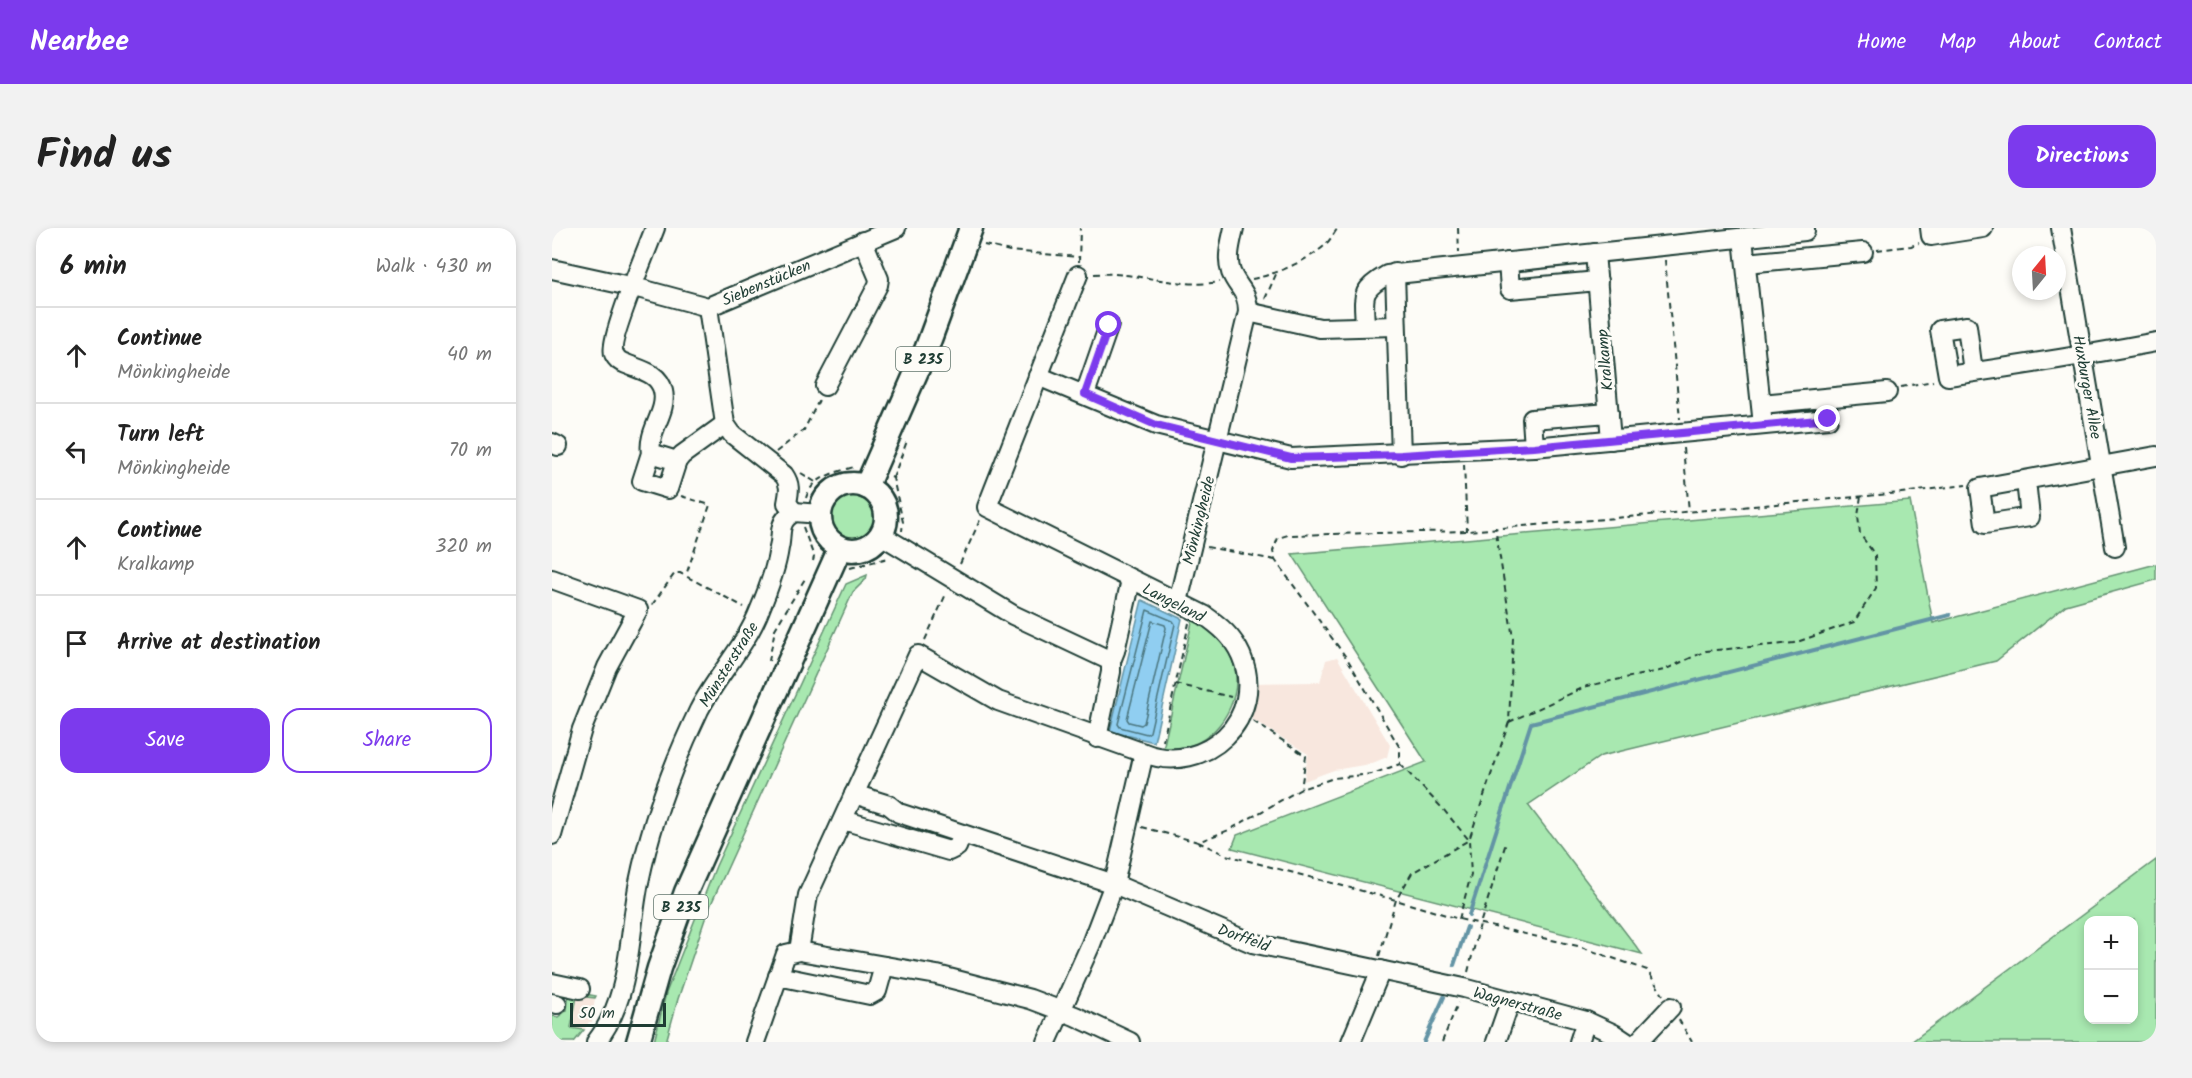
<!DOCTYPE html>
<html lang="en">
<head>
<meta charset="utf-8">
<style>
  body { margin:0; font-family:Kalam,sans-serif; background:#f2f2f2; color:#222 }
  .controls { position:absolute; right:18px; bottom:18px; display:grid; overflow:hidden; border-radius:12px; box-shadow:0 3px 9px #0003 }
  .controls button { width:54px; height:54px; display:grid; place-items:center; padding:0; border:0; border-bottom:2px solid #e0e0e0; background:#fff; color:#222; font:30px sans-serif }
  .compass { position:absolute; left:1460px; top:18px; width:54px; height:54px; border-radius:50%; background:#fff; box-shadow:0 3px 9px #0003; rotate:18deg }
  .scale { position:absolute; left:18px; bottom:15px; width:96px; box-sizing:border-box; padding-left:6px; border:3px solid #1f3d34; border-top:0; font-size:16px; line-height:21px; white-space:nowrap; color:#1f3d34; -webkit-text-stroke:4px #fdfcf7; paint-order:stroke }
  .stop { position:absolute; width:18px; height:18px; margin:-14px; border:4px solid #7c3aed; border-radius:50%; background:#fff }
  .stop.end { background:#7c3aed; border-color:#fff; box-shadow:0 2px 6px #0008 }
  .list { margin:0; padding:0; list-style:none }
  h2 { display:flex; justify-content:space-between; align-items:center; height:78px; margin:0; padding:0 24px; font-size:26px }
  h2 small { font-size:20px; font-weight:400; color:#767676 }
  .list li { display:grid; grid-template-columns:39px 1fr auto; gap:18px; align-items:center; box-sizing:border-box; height:96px; padding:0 24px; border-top:2px solid #e0e0e0 }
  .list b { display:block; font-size:22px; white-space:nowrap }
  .list p { margin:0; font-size:20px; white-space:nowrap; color:#767676 }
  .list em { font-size:20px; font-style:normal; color:#767676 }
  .actions { display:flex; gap:12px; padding:18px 24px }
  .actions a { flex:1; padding:14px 0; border:2px solid #7c3aed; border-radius:18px; text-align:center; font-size:21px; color:#7c3aed }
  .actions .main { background:#7c3aed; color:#fff }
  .icon { flex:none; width:33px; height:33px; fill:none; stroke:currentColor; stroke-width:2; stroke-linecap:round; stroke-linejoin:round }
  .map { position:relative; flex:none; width:1604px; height:814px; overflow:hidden; border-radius:18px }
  header { display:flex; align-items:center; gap:36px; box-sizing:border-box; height:84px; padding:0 30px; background:#7c3aed; color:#fff }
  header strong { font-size:28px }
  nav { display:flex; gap:33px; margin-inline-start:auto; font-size:21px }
  .intro { display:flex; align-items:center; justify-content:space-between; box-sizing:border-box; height:144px; padding:0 36px }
  h1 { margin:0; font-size:42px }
  .button { padding:15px 27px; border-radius:18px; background:#7c3aed; color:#fff; font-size:21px; font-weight:700 }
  main { display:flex; gap:36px; padding:0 36px }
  aside { flex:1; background:#fff; border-radius:18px; box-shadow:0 3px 9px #0003 }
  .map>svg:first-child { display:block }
  .built { fill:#f8e7de }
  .green { fill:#a8e8b0; stroke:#649272; stroke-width:1.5; fill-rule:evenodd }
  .water { fill:#90cef1; stroke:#6394a5; stroke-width:1.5 }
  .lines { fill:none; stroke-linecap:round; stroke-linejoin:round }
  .shore { stroke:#4c7780; stroke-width:1.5 }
  .stream { stroke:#6394a5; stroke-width:4 }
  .minor-casing { stroke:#1f3d34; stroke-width:22 }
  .major-casing { stroke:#1f3d34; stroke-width:27 }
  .path { stroke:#1f3d34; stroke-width:2; stroke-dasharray:6 4.5; stroke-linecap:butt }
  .minor { stroke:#fdfcf7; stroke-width:18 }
  .major { stroke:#fdfcf7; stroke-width:22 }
  .route { stroke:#7c3aed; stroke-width:8 }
  .labels { text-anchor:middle; stroke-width:6; stroke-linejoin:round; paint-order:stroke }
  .shield { fill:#fdfcf7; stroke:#62766e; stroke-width:1.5 }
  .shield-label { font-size:15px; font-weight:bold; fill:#1f3d34 }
  .street-label { font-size:16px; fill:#1f3d34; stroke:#fdfcf7 }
</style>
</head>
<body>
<header>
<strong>Nearbee</strong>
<nav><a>Home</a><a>Map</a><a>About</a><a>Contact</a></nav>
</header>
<div class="intro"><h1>Find us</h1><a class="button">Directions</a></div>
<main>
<aside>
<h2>6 min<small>Walk · 430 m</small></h2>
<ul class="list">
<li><svg class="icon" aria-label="ahead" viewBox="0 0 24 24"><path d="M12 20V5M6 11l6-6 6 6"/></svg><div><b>Continue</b><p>Mönkingheide</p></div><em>40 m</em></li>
<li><svg class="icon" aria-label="left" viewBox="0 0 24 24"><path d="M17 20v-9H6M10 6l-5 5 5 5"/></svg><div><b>Turn left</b><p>Mönkingheide</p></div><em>70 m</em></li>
<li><svg class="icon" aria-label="ahead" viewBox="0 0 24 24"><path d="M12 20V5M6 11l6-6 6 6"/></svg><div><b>Continue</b><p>Kralkamp</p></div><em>320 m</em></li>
<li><svg class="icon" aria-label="arrive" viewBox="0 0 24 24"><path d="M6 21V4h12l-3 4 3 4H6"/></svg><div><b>Arrive at destination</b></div></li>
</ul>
<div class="actions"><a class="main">Save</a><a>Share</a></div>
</aside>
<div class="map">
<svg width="1604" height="814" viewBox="0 0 1604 814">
  <rect width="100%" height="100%" fill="#fdfcf7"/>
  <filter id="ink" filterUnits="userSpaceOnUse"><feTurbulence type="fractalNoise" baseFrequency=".0167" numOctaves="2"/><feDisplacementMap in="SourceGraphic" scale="12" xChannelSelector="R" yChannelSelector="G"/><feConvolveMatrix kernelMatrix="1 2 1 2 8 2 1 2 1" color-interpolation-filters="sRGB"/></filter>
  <g filter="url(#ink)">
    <g class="built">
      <polygon points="785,429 838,517 835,529 818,536 782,542 752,553 756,526 695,488 701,455 768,454 774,432"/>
      <polygon points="25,768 43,770 40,794 37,794 32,802 19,800"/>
    </g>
    <g class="green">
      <circle cx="301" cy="289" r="25"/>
      <polygon points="1358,273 1381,395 1604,336 1604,352 1514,377 1444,433 1049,528 976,577 1090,726 680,620 685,607 874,534 740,326"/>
      <polygon points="315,347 314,351 301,364 155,685 126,771 114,814 102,814 114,765 164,638 294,356"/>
      <path d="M641 390C653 399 666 409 675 422 696 452 678 497 647 514 635 520 624 520 611 521Z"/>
      <path d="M1604 632V814H1359ZM1536 692H1582V792H1536Z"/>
      <polygon points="17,763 44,768 43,770 25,768 19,800 32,802 22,814 0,814 0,788 6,789 15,782"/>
    </g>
    <polygon class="water" points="590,372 630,391 602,514 558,503"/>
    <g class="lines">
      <g class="shore">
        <polygon points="595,382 621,393 623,396 598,504 595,506 568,499 566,496"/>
        <polygon points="600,393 613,397 614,400 592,495 589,497 577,494 575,491"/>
      </g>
      <g class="stream">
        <polyline points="917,687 979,495 1398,387"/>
        <polyline points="902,737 915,699"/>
        <polyline points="872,814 892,769"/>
      </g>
      <defs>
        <g id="minor">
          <polyline points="1378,0 1379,8 1431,0"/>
          <polyline points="1509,0 1563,319"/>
          <polyline points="1191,10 1211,197"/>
          <polyline points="1043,25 1059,212"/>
          <polyline points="956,34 958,61 1046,53"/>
          <polyline points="1194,35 1311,24"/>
          <polyline points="0,41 82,59 156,79 344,0"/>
          <polyline points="843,45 849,227"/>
          <path d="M526 47 435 279 652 387C668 398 681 409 689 427 716 489 653 549 592 525"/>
          <polyline points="696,84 768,100 844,98"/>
          <path d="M813 98C812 68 807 63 835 47L1253 3V0"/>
          <path d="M1421 144 1415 98 1388 102 1396 148C1465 138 1535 127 1604 114"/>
          <polyline points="486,148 604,197 739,230 982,219 1276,191 1274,170"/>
          <polyline points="273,158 326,57 327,51 311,13"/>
          <polyline points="533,166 557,97"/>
          <polyline points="1209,176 1335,164"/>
          <polyline points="0,215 6,218"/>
          <polyline points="982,219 980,191 1057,185"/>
          <path d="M99 225 90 253 116 261 125 233 99 225C95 203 116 184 111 163 107 144 87 142 72 135 68 134 64 130 62 126 56 113 96 19 103 0"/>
          <polyline points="125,233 130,227 173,196"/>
          <polyline points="1474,253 1478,289 1433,296 1428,260 1604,228"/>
          <polyline points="242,284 268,286"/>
          <polyline points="329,307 461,387 559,433"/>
          <polyline points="0,351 86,382 55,439 30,501 0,607"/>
          <path d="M626 374 696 84C696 63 686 61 679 44 674 30 679 14 682 0"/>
          <polyline points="545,510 559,444 559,433 563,423 579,352"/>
          <polyline points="302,566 337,577 347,585 562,656 700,715 912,760 1034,793 1062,806 1074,814"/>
          <polyline points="291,592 397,623 405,619 410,606"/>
          <polyline points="247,723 385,747 478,771 523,788 578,814"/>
          <polyline points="226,748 318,767 325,763 332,738"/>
          <polyline points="0,755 28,761"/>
          <polyline points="0,775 5,776"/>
          <path d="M44 814C80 769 76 708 87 654 99 595 121 536 147 482 165 447 194 418 208 381 216 362 224 341 227 320 229 313 228 305 230 298 232 291 236 288 242 284L235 275C237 264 239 257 232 247L180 206 173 196 156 79"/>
          <polyline points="203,814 234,726 247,723 256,667 366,427 446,473 592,525 562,656 539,716 495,814"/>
          <polyline points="799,814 829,742"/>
          <polyline points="944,814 958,774"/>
          <polyline points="1027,814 1034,793"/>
          <polyline points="1086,814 1119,779"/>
        </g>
        <g id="major">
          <circle cx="301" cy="289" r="33"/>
          <polyline points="314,259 374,122 419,0"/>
          <polyline points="86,814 107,740 134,664 288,320"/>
        </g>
      </defs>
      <use href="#minor" class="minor-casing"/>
      <use href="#major" class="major-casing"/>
      <g class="path">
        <polyline points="906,0 907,24"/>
        <polyline points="432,17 458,23 527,29"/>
        <polyline points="1325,22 1359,18 1367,15"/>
        <polyline points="1113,32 1128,191"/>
        <polyline points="527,34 528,0"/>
        <path d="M542 46C584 43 626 61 668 54"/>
        <path d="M700 51C722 47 758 32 774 16 779 11 782 5 786 0"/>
        <polyline points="713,71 725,44"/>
        <polyline points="1349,159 1381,153"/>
        <polyline points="1131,220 1137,283"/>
        <polyline points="224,224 252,202 267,172"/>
        <polyline points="912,236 915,303"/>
        <polyline points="249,245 265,255"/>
        <polyline points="339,249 341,250 351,294 350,303"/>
        <polyline points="341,250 355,213"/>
        <polyline points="129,268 158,277 134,347"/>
        <path d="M254 270C260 249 284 244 302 239"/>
        <polyline points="251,299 262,329 261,333"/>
        <polyline points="655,319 723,332"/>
        <polyline points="408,336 428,292"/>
        <polyline points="298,340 336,330"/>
        <polyline points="100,377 123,345 128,345 192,379"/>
        <polyline points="373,412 394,366"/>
        <polyline points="217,433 223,401 254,349"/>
        <polyline points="624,456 679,469"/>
        <polyline points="701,493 754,528 749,561"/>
        <polyline points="957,494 1035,458 1112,442 1154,423 1242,415 1302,394 1324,360 1323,327 1308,306 1306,288 1309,268"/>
        <polyline points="611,513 637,395"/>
        <polyline points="590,599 646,614 677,602 749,561 782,550 820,546 848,536 848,520 796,432 723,332 721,323 726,310 736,307 915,303 1349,265 1414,257"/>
        <polyline points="646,614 674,627 844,672 907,691 1026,718 1095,742 1111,767"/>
        <polyline points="907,691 919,647 917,612 957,494 961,410 943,299"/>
        <polyline points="827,728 844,672 860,645 917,612 891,581 848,536"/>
        <polyline points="916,744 928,696 954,615"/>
        <polyline points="1127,792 1140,814"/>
        <polyline points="890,814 906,775"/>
      </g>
      <use href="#minor" class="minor"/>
      <use href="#major" class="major"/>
    </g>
  </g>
  <g class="lines" filter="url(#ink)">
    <polyline class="route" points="557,97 533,166 604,197 739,230 849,227 982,219 1276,191"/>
  </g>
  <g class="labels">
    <g class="shield">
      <rect x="344" y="119" width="54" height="24" rx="4.5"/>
      <rect x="102" y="667" width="54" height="24" rx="4.5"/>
    </g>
    <g class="shield-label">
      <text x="371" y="136">B 235</text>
      <text x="129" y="684">B 235</text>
    </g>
    <g class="street-label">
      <text transform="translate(214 54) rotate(-23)" y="6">Siebenstücken</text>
      <text transform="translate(1052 132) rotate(-95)" y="6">Kralkamp</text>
      <text transform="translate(1536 159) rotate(80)" y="6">Huxburger Allee</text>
      <text transform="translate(646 292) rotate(-76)" y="6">Mönkingheide</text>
      <text transform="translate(622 374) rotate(27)" y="6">Langeland</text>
      <text transform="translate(176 436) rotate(-58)" y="6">Münsterstraße</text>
      <text transform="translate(692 709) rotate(20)" y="6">Dorffeld</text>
      <text transform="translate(966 775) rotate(15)" y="6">Wagnerstraße</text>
    </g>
  </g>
</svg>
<div class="controls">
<button>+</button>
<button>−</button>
</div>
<svg class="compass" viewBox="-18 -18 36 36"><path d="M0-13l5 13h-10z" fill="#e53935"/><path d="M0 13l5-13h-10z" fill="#767676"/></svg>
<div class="scale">50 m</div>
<div class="stop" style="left:557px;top:97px"></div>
<div class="stop end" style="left:1276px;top:191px"></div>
</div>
</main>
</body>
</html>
